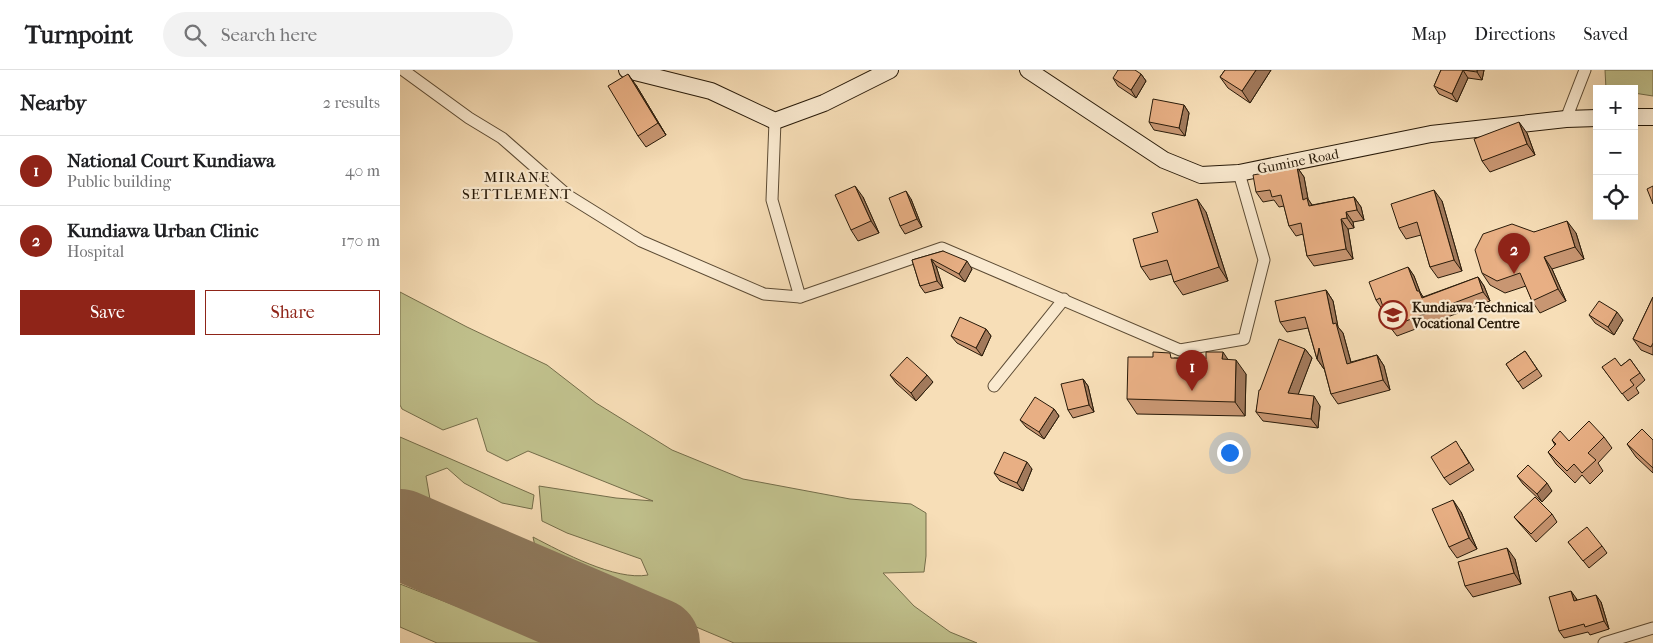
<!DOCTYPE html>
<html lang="en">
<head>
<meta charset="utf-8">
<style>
  body { margin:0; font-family:"IM FELL French Canon",serif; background:#f2f2f2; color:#202124 }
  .controls { position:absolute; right:15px; top:15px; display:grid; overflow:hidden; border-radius:0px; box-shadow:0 5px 20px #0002 }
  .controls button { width:45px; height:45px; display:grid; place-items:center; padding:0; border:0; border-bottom:1px solid #e0e0e0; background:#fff; color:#202124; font:25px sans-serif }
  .you { position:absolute; left:829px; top:382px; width:18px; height:18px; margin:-12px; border:4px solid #fff; border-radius:50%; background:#1a73e8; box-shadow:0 0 0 8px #1a73e833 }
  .badge { display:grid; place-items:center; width:32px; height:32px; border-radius:50%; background:#8f2418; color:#fff; font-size:16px; font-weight:700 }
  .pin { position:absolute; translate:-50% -41px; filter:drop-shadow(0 1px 2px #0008) }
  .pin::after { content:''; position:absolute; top:26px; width:18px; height:15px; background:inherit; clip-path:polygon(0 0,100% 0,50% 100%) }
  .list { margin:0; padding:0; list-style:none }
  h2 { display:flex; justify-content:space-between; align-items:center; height:65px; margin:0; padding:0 20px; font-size:21px }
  h2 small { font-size:16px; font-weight:400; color:#757577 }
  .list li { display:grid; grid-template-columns:32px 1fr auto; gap:15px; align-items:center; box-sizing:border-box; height:70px; padding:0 20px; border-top:1px solid #e0e0e0 }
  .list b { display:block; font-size:19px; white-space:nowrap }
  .list p { margin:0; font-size:16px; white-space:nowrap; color:#757577 }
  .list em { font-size:16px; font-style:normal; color:#757577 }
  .actions { display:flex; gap:10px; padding:15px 20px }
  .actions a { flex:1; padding:11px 0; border:1px solid #8f2418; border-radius:0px; text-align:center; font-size:18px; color:#8f2418 }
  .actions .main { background:#8f2418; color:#fff }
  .icon { flex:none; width:28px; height:28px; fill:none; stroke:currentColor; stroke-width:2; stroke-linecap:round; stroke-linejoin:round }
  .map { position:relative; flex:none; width:1253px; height:573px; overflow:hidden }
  header { display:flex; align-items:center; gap:30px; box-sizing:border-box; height:70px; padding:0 25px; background:#fff; border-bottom:1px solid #e0e0e0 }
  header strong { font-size:24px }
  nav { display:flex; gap:28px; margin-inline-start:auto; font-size:18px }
  .search { width:350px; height:45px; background:#f2f2f2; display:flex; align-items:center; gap:12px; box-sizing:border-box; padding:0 18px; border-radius:28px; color:#757577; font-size:19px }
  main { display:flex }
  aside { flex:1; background:#fff }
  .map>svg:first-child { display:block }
  .green { fill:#c0c08c; stroke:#746d4a }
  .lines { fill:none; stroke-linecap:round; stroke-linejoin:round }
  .runway { stroke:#907c60; stroke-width:90 }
  .street-casing { stroke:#5c4b34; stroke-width:13 }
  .secondary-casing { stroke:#281a09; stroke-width:18 }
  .street { stroke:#faead0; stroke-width:11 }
  .secondary { stroke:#faead0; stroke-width:16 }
  .wall { fill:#c89672; stroke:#281a09 }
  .shaded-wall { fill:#a27a5c; stroke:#281a09 }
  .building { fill:#e8af84; stroke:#281a09 }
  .labels { text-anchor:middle; stroke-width:4.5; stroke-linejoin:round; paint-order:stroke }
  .street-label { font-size:14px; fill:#281a09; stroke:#faead0 }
  .poi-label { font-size:14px; font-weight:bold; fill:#281a09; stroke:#faead0; text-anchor:start }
  .neighbourhood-label { font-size:15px; letter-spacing:1px; fill:#281a09; stroke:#faead0 }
</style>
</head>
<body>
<header>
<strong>Turnpoint</strong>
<div class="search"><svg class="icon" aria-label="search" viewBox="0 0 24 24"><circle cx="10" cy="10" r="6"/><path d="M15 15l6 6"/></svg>Search here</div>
<nav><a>Map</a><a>Directions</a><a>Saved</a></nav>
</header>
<main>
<aside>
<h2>Nearby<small>2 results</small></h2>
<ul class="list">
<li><span class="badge">1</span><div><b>National Court Kundiawa</b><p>Public building</p></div><em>40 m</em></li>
<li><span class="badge">2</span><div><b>Kundiawa Urban Clinic</b><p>Hospital</p></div><em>170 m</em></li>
</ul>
<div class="actions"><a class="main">Save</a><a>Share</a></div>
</aside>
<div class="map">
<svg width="1253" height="573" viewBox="0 0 1253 573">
  <rect width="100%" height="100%" fill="#f7deb7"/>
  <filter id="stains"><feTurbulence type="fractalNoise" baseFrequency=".004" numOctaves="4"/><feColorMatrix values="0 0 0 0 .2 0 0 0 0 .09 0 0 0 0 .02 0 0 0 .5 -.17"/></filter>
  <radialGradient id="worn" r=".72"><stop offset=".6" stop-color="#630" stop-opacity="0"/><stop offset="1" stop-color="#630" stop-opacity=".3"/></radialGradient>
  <g class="green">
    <polygon points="1205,0 1253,0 1253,26 1234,23 1234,19 1206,19"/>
    <path d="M0 222 67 257 147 295 196 333 272 380 343 409 450 429 511 434 526 443V486L524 502 483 503 514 536 550 562 577 573H334L138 490 133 467C162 482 215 511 248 505L241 489 167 463 142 451 139 416 216 428 253 431 128 381 107 391 87 381 77 348 43 360 2 339 0 335Z"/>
    <polygon points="0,367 134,425 132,439 102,433 64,413 47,398 26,406 32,441 0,427"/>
    <polygon points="0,514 102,554 143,573 37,573 0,557"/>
  </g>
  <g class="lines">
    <polyline class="runway" points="0,464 255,573"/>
    <defs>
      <g id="street">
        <polyline points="3,0 69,48 102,68 167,125 241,171 364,224 400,227"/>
        <polyline points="1166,49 1185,0"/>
        <polyline points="375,51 372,130 400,227 542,178 780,280 844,269 864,190 839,103"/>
        <polyline points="594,316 664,229"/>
        <polyline points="1204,573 1253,558"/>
      </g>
      <g id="secondary">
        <polyline points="227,0 311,21 375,51 424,33 490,0"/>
        <polyline points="628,0 764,90 801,105 839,103 1031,64 1166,49 1197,48"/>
        <polyline points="1234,47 1253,47"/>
      </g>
    </defs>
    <use href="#street" class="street-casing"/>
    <use href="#secondary" class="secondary-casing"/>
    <use href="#street" class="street"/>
    <use href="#secondary" class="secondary"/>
  </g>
  <g class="wall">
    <polygon points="825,0 871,0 850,33 828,18 820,7"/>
    <polygon points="1041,0 1084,0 1082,10 1068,8 1057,32 1039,24 1034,16"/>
    <polygon points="741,4 746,11 736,28 718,16 713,8"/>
    <polygon points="236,15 266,65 246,77 238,66"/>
    <polygon points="784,35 789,43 785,66 754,60 749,52"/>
    <polygon points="1127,63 1135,85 1090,102 1082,91"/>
    <polygon points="897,97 904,107 908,129 912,135 954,127 961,137 964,150 953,152 954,158 948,159 953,189 914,196 907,186 903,164 896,166 889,156 884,136 879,137 874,130 863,132 856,122"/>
    <polygon points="463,127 479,163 458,171 451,160"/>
    <polygon points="511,129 522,157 505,164 500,156"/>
    <polygon points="1042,131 1062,201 1038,208 1030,197 1021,165 1006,169 999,158"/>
    <polygon points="806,142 828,211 783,225 774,212 772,204 750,210 741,197 758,162"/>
    <polygon points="1134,162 1176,163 1184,189 1152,199 1166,231 1140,243 1132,231 1126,216 1105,223 1090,215 1082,203"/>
    <polygon points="543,181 572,199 565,212 536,196 543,218 525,223 520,216 512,190"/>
    <polygon points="1008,197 1014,206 1020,222 1023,227 1078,207 1084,216 1090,231 997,266 990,257 983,238 982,239 976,230"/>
    <polygon points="926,220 933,231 938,257 943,263 951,292 977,285 984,296 990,320 938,334 931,324 924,298 924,299 917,289 908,258 887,262 880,252"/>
    <polygon points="1253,227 1253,285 1241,280 1233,269"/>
    <polygon points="1189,245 1223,250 1214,265 1195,253"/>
    <polygon points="586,259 591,266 582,286 557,273 551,266"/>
    <polygon points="905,279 912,288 898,324 920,336 918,358 863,351 856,342 860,320"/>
    <polygon points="1125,281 1142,306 1123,319 1106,294"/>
    <polygon points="774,288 828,290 846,304 845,346 737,344 727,329"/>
    <polygon points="1230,289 1245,310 1236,318 1239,323 1228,331 1202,297 1221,296"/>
    <polygon points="490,305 533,312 516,331 496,313"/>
    <polygon points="683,309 688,316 694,342 673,348 668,340"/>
    <polygon points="654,339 659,346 644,369 626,357 620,350"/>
    <polygon points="1204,367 1212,378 1198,393 1203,401 1190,414 1182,405 1175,413 1156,394 1148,382 1155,375 1152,370 1169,371"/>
    <polygon points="1253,370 1253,403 1236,387 1227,374"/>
    <polygon points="1061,379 1074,400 1050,415 1044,408"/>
    <polygon points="632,399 623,421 600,411 594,403"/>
    <polygon points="1117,406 1152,421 1142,432 1123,414"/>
    <polygon points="1061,442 1077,479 1057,488 1049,477"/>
    <polygon points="1152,444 1157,452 1136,472 1120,454 1114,447"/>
    <polygon points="1168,472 1202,476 1207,483 1189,498"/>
    <polygon points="1115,489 1121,514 1073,527 1065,516"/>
    <polygon points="1176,528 1177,530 1201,532 1209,559 1190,565 1188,562 1164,568 1159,561"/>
  </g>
  <g class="shaded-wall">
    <polygon points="856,0 871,0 850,33 842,21"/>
    <polygon points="1063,0 1068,8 1057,32 1052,24"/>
    <polygon points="1077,0 1084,0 1082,10 1077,2"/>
    <polygon points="228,4 236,15 266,65 258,53"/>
    <polygon points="741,4 746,11 736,28 731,20"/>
    <polygon points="784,35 789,43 785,66 779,58"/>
    <polygon points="1119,52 1127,63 1135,85 1127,74"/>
    <polygon points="897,97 904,107 908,129 914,138 916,146 903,130"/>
    <polygon points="455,116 463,127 479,163 471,151"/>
    <polygon points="1034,120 1042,131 1062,201 1054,190"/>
    <polygon points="506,121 511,129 522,157 517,149"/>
    <polygon points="954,127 961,137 964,150 957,140"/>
    <polygon points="797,129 806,142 828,211 819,197"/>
    <polygon points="946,142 953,152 954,158 947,148"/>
    <polygon points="941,149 948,159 953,189 946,179"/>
    <polygon points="1167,151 1176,163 1184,189 1175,177"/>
    <polygon points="1144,187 1152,199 1166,231 1158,219"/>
    <polygon points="531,189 536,196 543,218 537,211"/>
    <polygon points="567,191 572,199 565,212 559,204"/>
    <polygon points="1008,197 1014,206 1020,222 1025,230 1028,237 1017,221"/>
    <polygon points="1078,207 1084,216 1090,231 1083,222"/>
    <polygon points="926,220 933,231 938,257 943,263 954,304 947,294 933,254"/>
    <polygon points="1217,242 1223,250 1214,265 1208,257"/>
    <polygon points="586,259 591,266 582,286 576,278"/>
    <polygon points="919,278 926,288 924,299 917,289"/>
    <polygon points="905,279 912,288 895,333 888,323"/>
    <polygon points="823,282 833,297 822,289"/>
    <polygon points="977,285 984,296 990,320 983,310"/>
    <polygon points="836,290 846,304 845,346 835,332"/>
    <polygon points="527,305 533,312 516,331 511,323"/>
    <polygon points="683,309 688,316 694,342 689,335"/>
    <polygon points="914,326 920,336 918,358 911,349"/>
    <polygon points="654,339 659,346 644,369 639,362"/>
    <polygon points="627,392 632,399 623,421 617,413"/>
    <polygon points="1147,413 1152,421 1142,432 1137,424"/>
    <polygon points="1053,430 1061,442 1077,479 1069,468"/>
    <polygon points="1107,478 1115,489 1121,514 1114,503"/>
    <polygon points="1171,521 1176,528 1179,539 1174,531"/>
    <polygon points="1196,525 1201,532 1209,559 1204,551"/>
  </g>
  <g class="building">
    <polygon points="718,0 735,0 741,4 731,20 713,8"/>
    <polygon points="825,0 856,0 842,21 820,7"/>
    <polygon points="1041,0 1077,0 1077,2 1063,0 1052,24 1034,16"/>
    <polygon points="228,4 258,53 238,66 208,16"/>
    <polygon points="753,29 784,35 779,58 749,52"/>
    <polygon points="1119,52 1127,74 1082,91 1074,69"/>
    <polygon points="897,97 903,130 907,128 909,136 954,127 957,140 946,142 947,148 941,149 946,179 907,186 901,153 889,156 881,125 872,127 870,120 856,122 853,105"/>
    <polygon points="455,116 471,151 451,160 435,125"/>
    <polygon points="1253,116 1253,134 1247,119"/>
    <polygon points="1034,120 1054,190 1030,197 1017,152 999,158 991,134"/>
    <polygon points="506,121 517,149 500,156 489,128"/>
    <polygon points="797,129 819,197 774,212 767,190 741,197 733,169 758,162 752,143"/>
    <polygon points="1167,151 1175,177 1144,187 1158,219 1132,231 1120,203 1097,211 1082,203 1075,180 1083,164 1112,154 1134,162"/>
    <polygon points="543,181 567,191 559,204 531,189 537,211 520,216 512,190"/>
    <polygon points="1008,197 1017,221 1019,221 1022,228 1078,207 1083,222 990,257 980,228 976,230 969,212"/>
    <polygon points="926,220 933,254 936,253 947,294 977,285 983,310 931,324 919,278 917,289 905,247 880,252 875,231"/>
    <polygon points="1253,227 1253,273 1251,277 1233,269"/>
    <polygon points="1199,231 1217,242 1208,257 1189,245"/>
    <polygon points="560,247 586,259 576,278 551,266"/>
    <polygon points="879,269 905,279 888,323 914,326 911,349 856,342 859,320 860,320"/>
    <polygon points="1125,281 1137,299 1118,312 1106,294"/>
    <polygon points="753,282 770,283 771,288 806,289 806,282 823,282 822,289 836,290 835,332 727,329 728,287 753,287"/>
    <polygon points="507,287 527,305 511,323 490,305"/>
    <polygon points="1215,288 1221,296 1230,289 1240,303 1230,310 1234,315 1222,324 1202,297"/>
    <polygon points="683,309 689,335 668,340 661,314"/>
    <polygon points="635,327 654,339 639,362 620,350"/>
    <polygon points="1189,351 1204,367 1188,383 1196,390 1182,403 1174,394 1167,401 1148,382 1156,374 1152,370 1160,361 1169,371"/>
    <polygon points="1242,359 1253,370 1253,398 1227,374"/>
    <polygon points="1056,371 1069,393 1044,408 1031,387"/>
    <polygon points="604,382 627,392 617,413 594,403"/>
    <polygon points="1128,395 1147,413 1137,424 1117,406"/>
    <polygon points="1135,427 1152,444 1131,464 1114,447"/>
    <polygon points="1053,430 1069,468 1049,477 1032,439"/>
    <polygon points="1187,457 1202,476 1183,491 1168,472"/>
    <polygon points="1107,478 1114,503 1065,516 1058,492"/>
    <polygon points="1171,521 1174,531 1196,525 1204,551 1185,557 1184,554 1159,561 1149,527"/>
  </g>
  <defs>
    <symbol id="university-ring" viewBox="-11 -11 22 22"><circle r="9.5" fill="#faead0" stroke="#8f2418" stroke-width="1.5"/><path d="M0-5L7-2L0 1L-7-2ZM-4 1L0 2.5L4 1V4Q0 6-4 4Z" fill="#8f2418"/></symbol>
  </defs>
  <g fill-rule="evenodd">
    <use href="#university-ring" x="977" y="229" width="32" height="32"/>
  </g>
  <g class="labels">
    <g class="street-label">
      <text transform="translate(898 91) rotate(-11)" y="5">Gumine Road</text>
    </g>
    <g class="poi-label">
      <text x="1012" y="242">Kundiawa Technical<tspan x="1012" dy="16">Vocational Centre</tspan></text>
    </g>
    <g class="neighbourhood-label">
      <text x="117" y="112">MIRANE<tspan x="117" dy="17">SETTLEMENT</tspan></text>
    </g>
  </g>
  <rect width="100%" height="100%" filter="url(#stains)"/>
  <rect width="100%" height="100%" fill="url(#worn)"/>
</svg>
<div class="controls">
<button>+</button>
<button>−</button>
<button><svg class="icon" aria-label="locate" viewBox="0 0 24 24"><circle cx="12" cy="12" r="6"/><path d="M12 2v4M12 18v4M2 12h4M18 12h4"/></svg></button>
</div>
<div class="you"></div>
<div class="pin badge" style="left:792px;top:321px">1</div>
<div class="pin badge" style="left:1114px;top:204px">2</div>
</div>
</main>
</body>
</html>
